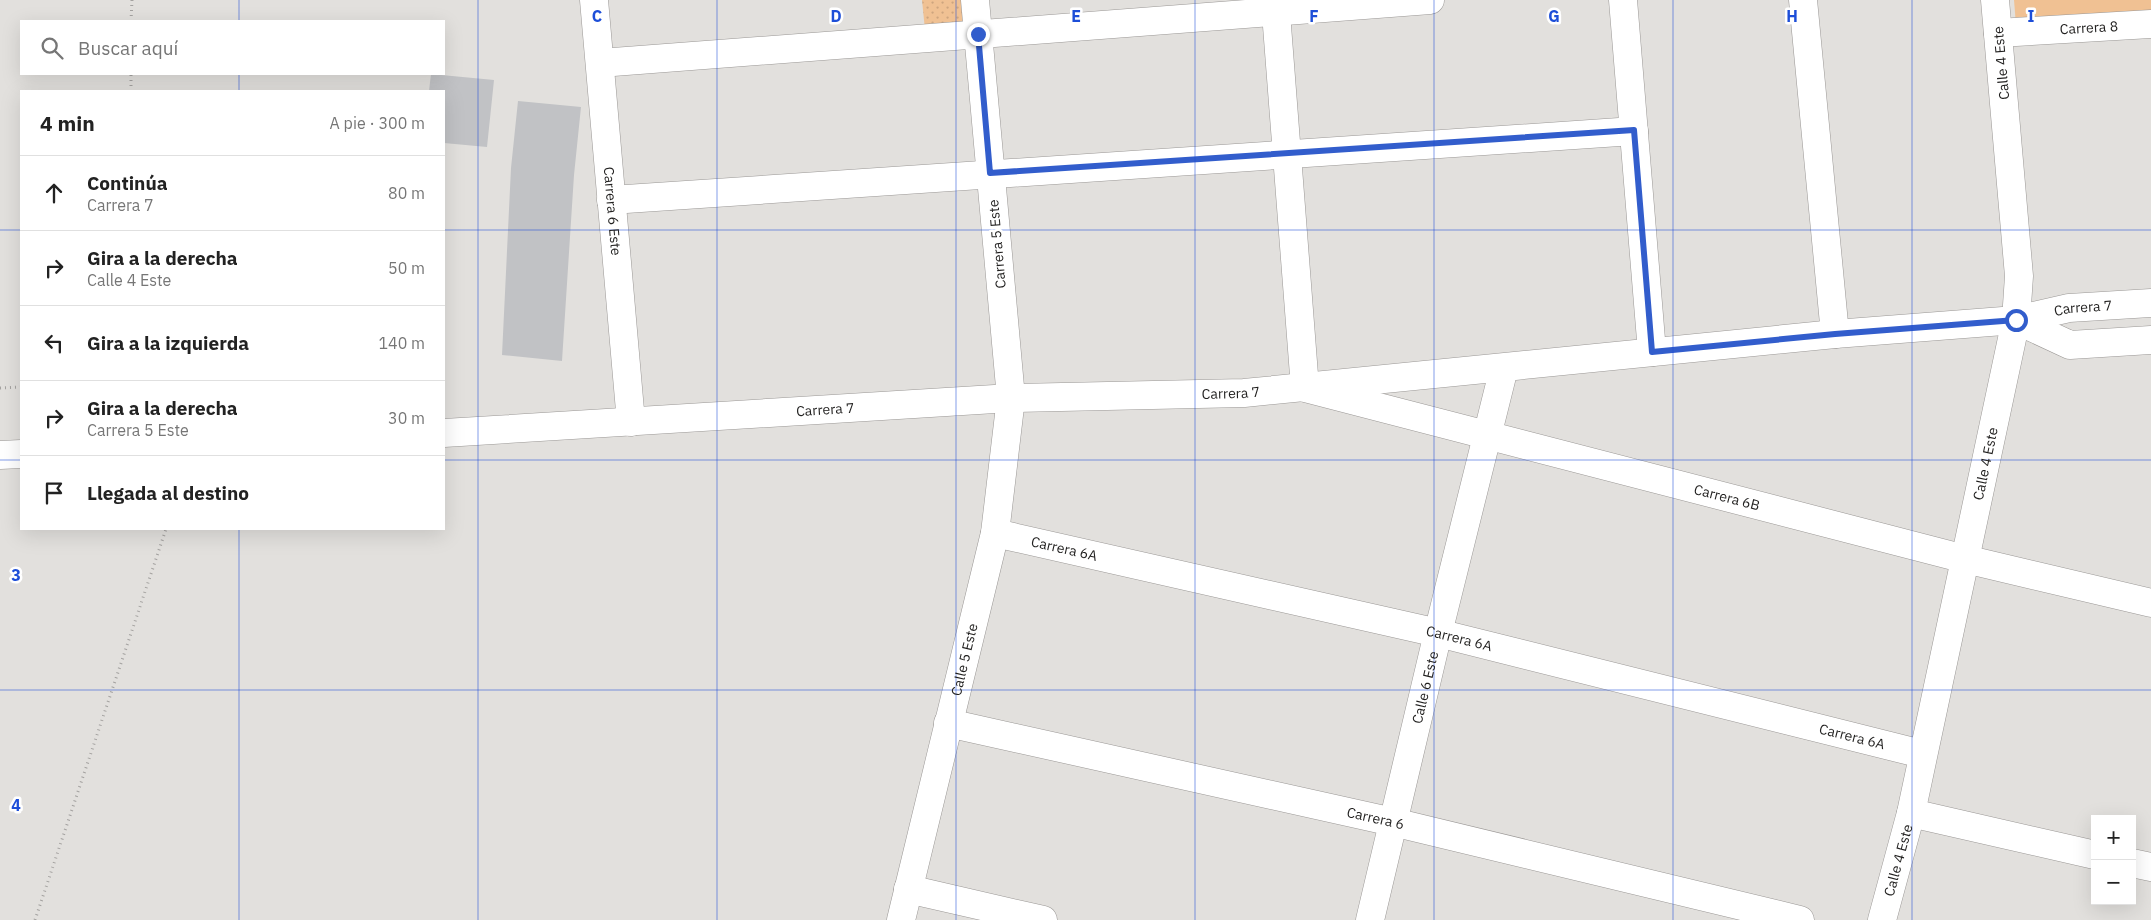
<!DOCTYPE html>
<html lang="es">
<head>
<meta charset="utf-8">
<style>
  body { margin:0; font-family:"IBM Plex Sans",sans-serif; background:#f6f6f6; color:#222 }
  .controls { position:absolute; right:15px; bottom:15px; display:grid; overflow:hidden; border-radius:0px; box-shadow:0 5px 20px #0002 }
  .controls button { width:45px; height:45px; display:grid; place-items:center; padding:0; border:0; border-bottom:1px solid #e0e0e0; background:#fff; color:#222; font:25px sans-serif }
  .stop { position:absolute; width:15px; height:15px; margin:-11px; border:4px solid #325dcc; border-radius:50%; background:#fff }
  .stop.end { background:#325dcc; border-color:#fff; box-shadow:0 1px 5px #0008 }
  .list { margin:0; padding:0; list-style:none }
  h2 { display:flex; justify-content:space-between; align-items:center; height:65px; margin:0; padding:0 20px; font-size:21px }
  h2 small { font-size:16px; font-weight:400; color:#767676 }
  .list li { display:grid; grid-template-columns:32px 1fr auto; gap:15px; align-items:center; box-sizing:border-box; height:75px; padding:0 20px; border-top:1px solid #e0e0e0 }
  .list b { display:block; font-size:19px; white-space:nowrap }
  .list p { margin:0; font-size:16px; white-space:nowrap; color:#767676 }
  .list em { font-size:16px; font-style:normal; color:#767676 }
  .icon { flex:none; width:28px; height:28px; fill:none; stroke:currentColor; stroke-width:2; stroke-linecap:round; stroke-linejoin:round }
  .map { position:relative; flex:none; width:2151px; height:920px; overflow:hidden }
  .search { position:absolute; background:#fff; box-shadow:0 5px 20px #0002; left:20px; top:20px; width:425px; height:55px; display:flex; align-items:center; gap:12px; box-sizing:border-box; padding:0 18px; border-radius:0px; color:#767676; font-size:19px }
  .panel { position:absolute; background:#fff; box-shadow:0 5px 20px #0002; left:20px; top:90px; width:425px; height:440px; border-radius:0px }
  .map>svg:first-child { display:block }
  .green { fill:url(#green-dots) }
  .pitch { fill:#f0c193 }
  .building { fill:#c1c2c5 }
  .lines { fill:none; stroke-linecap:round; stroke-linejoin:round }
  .street-casing { stroke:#9a9795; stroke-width:29 }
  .path { stroke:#a4a2a0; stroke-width:3; stroke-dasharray:1 4; stroke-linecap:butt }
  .street { stroke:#fff; stroke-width:28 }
  .route { stroke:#325dcc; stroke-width:6 }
  .grid { fill:none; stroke:#1d4ed8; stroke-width:1; stroke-opacity:0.55 }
  .labels { text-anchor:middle; stroke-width:5; stroke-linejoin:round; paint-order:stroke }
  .street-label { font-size:14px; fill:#201f1e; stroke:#fff }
  .grid-label { font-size:16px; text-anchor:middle; font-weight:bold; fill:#1d4ed8; stroke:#fff; stroke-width:5; stroke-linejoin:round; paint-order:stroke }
</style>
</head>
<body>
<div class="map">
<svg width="2151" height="920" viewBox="0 0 2151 920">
  <defs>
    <pattern id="green-dots" width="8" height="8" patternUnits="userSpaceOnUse" patternTransform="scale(1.25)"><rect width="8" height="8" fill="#f0c193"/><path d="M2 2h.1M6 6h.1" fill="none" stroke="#cea57e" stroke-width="1.8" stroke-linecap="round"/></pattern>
  </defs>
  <rect width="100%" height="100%" fill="#e2e0dd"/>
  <polygon class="green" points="922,0 962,0 964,26 925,30"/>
  <polygon class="pitch" points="2014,0 2151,0 2151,12 2016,25"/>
  <g class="building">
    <polygon points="431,74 494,80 487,147 444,143 444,91 429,91"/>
    <polygon points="518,101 581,107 574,175 562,361 502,355 511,168"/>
  </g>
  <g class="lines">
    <defs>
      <g id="street">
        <path id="s1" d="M594 0 631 422"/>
        <path id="s2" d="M1275 0 1305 388 1965 559 2151 603"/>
        <polyline points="1623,0 1652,352"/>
        <polyline points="1803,0 1835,334"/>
        <path id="s3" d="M1998 33 2151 24"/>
        <polyline points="600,63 1430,0"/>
        <polyline points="611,200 1634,131"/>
        <polyline points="2016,320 2070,345 2151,340"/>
        <path id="s4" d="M444 433 1011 398 1244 393 1835 334 2016 320 2069 308 2151 303"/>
        <polyline points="0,455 21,454"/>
        <path id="s5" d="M995 533 1438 633 1922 754"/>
        <path id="s6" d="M948 723 1393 822 1800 920"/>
        <polyline points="1911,813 2095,855"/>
        <polyline points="2132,863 2151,867"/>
        <polyline points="908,889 1043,920"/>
        <path id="s7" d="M901 920 995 533 1011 398 975 0"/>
        <path id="s8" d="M1370 920 1438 633 1504 368"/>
        <path id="s9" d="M1882 920 1911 813 2016 320 2019 276 1995 0"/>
      </g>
    </defs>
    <use href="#street" class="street-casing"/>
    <g class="path">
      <polyline points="131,21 132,0"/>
      <polyline points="131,91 131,74"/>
      <polyline points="0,388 21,387"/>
      <polyline points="35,920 166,529"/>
    </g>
    <use href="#street" class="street"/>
  </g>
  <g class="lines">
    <polyline class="route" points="978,34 990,173 1634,130 1652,352 1835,334 2016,320"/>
  </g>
  <path class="grid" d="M239 0V21M478 0V920M717 0V920M956 0V920M1195 0V920M1434 0V920M1673 0V920M1912 0V920M239 74V91M0 230H21M444 230H2151M0 460H21M444 460H2151M239 529V920M0 690H2151"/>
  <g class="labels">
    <g class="street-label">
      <text dy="5" stroke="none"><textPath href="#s3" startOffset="91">Carrera 8</textPath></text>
      <text transform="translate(2001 63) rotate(-95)" y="5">Calle 4 Este</text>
      <text dy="5" stroke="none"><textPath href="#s1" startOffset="212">Carrera 6 Este</textPath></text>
      <text transform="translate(997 244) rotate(-95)" y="5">Carrera 5 Este</text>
      <text dy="5" stroke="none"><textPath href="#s4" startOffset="1645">Carrera 7</textPath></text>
      <text dy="5" stroke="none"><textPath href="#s4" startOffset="788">Carrera 7</textPath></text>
      <text dy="5" stroke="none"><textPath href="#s4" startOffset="382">Carrera 7</textPath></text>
      <text dy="5" stroke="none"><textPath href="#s9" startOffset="468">Calle 4 Este</textPath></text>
      <text dy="5" stroke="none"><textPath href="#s2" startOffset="825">Carrera 6B</textPath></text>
      <text dy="5" stroke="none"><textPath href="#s5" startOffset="71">Carrera 6A</textPath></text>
      <text dy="5" stroke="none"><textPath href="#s5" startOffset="476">Carrera 6A</textPath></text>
      <text dy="5" stroke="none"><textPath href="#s7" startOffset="268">Calle 5 Este</textPath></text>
      <text dy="5" stroke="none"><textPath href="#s8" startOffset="239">Calle 6 Este</textPath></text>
      <text dy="5" stroke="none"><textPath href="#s5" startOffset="881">Carrera 6A</textPath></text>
      <text dy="5" stroke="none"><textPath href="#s6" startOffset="438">Carrera 6</textPath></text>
      <text dy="5" stroke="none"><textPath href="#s9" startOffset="62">Calle 4 Este</textPath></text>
    </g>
  </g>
  <g class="grid-label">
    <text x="597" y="22">C</text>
    <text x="836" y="22">D</text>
    <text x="1076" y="22">E</text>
    <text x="1314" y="22">F</text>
    <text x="1554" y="22">G</text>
    <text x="1792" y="22">H</text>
    <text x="2031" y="22">I</text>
    <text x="16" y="581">3</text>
    <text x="16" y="811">4</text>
  </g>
</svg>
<div class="controls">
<button>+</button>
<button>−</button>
</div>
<div class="stop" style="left:2016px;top:320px"></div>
<div class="stop end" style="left:978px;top:34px"></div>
<div class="search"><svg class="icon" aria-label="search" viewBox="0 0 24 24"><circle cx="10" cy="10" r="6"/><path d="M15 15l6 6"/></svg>Buscar aquí</div>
<section class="panel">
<h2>4 min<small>A pie · 300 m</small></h2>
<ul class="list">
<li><svg class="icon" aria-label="ahead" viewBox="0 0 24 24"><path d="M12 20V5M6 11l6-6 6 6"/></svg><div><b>Continúa</b><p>Carrera 7</p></div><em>80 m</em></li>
<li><svg class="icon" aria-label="right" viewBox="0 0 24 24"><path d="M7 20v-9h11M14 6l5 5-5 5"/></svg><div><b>Gira a la derecha</b><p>Calle 4 Este</p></div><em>50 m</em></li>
<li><svg class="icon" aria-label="left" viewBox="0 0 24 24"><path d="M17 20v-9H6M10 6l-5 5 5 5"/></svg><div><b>Gira a la izquierda</b></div><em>140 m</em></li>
<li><svg class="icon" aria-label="right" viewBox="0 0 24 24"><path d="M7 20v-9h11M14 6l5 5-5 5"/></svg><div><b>Gira a la derecha</b><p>Carrera 5 Este</p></div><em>30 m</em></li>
<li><svg class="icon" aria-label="arrive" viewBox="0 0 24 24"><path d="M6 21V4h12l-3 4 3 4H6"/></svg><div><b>Llegada al destino</b></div></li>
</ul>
</section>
</div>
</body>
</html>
